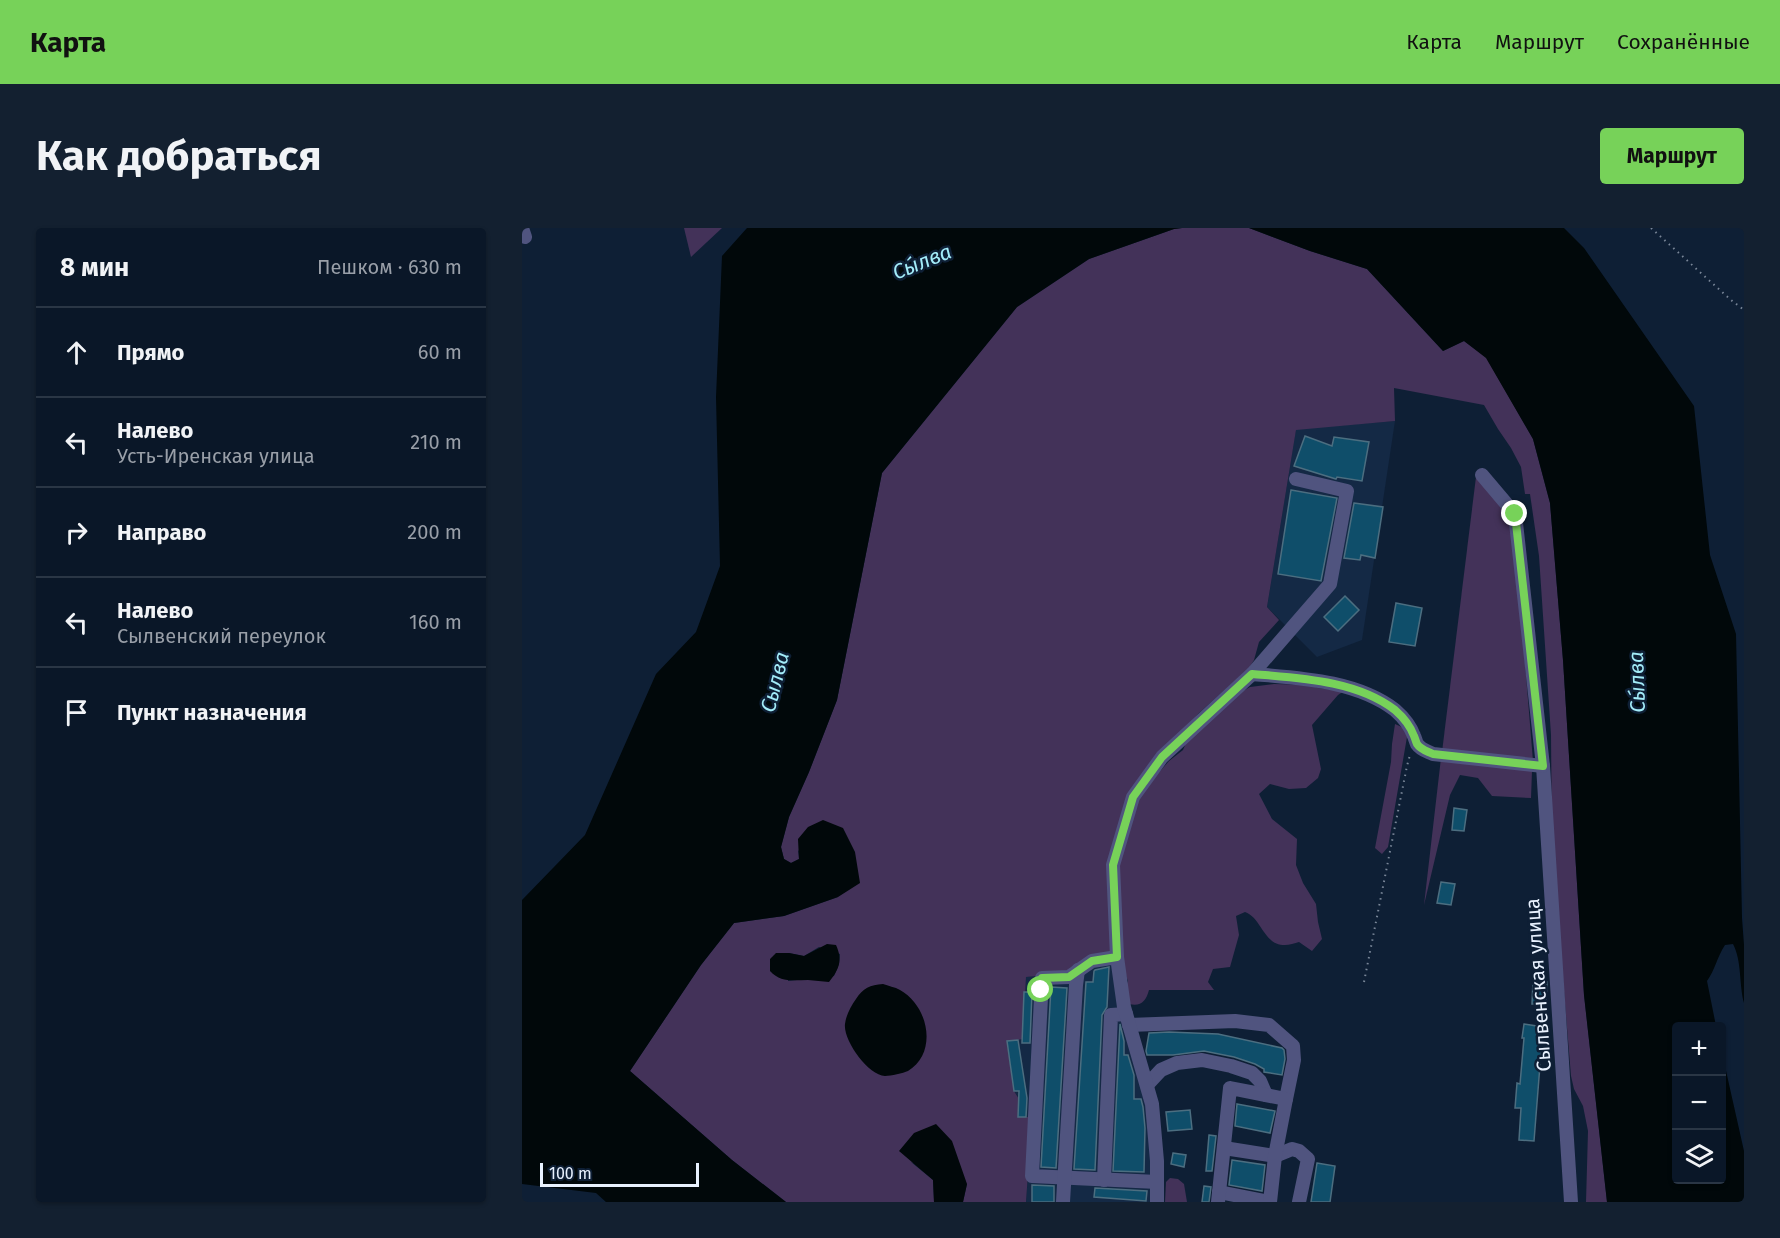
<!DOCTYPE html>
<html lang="ru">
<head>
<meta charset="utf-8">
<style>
  body { margin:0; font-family:"Fira Sans",sans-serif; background:#132030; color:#f1f3f6 }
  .controls { position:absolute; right:18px; bottom:18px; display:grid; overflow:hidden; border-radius:6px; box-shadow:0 2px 4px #0004 }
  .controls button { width:54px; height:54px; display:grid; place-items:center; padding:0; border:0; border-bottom:2px solid #2a3645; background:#0a1728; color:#f1f3f6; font:30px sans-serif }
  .scale { position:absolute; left:18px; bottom:15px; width:159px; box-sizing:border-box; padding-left:6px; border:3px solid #e8f1fe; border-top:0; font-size:16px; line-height:21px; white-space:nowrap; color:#e8f1fe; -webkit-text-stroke:4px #0e1f35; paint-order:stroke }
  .stop { position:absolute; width:18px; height:18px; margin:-14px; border:4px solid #77d259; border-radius:50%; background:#fff }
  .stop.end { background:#77d259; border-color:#fff; box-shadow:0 2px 6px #0008 }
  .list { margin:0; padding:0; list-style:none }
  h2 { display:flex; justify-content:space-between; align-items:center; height:78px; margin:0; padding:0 24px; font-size:26px }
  h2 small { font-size:20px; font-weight:400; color:#999fa8 }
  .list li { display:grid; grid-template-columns:39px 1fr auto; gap:18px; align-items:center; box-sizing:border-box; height:90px; padding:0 24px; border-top:2px solid #2a3645 }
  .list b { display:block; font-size:22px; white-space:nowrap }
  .list p { margin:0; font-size:20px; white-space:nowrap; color:#999fa8 }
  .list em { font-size:20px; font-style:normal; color:#999fa8 }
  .icon { flex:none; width:33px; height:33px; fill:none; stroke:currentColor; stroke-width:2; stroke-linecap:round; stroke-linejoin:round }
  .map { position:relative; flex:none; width:1222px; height:974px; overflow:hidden; border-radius:6px }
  header { display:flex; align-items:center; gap:36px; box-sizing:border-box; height:84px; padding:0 30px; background:#77d259; color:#111 }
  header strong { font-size:28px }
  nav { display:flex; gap:33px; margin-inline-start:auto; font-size:21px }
  .intro { display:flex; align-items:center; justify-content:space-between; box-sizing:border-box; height:144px; padding:0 36px }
  h1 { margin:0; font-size:42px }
  .button { padding:15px 27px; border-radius:6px; background:#77d259; color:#111; font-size:21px; font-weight:700 }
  main { display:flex; gap:36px; padding:0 36px }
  aside { flex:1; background:#0a1728; border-radius:6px; box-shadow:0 2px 4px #0004 }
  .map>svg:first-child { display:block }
  .built { fill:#142945 }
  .green { fill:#433259; fill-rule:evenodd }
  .water { fill:#01080a }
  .building { fill:#0f4e6a; stroke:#4c6e80; stroke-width:1.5 }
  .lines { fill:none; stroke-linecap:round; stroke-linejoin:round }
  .path { stroke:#798698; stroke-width:2; stroke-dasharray:1.5 4.5; stroke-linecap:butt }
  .minor { stroke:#50547f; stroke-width:14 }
  .route { stroke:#77d259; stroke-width:8 }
  .labels { text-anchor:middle; stroke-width:5; stroke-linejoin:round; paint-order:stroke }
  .street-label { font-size:20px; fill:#e8f1fe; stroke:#0e1f35 }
  .water-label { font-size:21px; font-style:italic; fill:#a3ecf9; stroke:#0e1f35 }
</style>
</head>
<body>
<header>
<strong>Карта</strong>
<nav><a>Карта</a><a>Маршрут</a><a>Сохранённые</a></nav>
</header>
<div class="intro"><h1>Как добраться</h1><a class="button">Маршрут</a></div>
<main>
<aside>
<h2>8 мин<small>Пешком · 630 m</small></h2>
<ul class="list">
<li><svg class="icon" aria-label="ahead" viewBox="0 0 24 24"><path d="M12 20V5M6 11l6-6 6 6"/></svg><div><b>Прямо</b></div><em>60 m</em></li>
<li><svg class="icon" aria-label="left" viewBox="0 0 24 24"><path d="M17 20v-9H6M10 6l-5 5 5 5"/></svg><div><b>Налево</b><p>Усть-Иренская улица</p></div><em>210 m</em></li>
<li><svg class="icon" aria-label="right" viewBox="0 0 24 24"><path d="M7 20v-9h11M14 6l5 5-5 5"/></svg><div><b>Направо</b></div><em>200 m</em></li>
<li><svg class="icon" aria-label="left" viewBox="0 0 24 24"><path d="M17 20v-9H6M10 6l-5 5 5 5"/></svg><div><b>Налево</b><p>Сылвенский переулок</p></div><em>160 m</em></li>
<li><svg class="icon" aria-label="arrive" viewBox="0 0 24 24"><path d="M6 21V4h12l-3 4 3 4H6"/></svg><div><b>Пункт назначения</b></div></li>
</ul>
</aside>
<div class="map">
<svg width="1222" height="974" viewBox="0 0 1222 974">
  <rect width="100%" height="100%" fill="#0e1f35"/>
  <g class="built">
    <polygon points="873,193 840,412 795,429 745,379 774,201"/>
    <polygon points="589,727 627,878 631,974 504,974 510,890 496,889 497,871 492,863 485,813 501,811 504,749 525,746"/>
  </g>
  <g class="green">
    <polygon points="162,0 200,0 169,29"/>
    <path d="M660 0H727L788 23 845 41 921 123 942 113 964 129 1011 211 1028 275 1041 432 1062 767 1085 974H1064L1066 903 1061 878 1052 861 1049 848 1030 618 1029 507 1017 328 1008 266H1003L999 239 989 220 976 201 962 177 872 160 873 193 774 202 745 379 757 392 737 414 732 432 727 440 677 485 643 521 596 599 589 727 547 745 504 749 501 811 485 814 492 863 497 871 496 889H510L504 974H441L445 956 389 934 411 952 412 974H264L210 932 108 843 179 737 212 695 262 688 316 669 276 622 277 631 269 635 262 631 259 619 267 589 287 544 315 472 360 245 495 79 567 31 652 1ZM297 719 318 726 317 736 312 748 266 753 267 725 282 728Z"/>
    <polygon points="954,249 991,288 1011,533 920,524"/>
    <path d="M752 456 788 457 796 460 822 463 816 467 790 497 799 541 796 550 784 560 767 561 748 556 737 566 750 591 775 611 774 637 781 655 794 676 796 694 800 711 790 723 777 714C773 715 767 717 763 717 741 717 740 690 723 684L714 688 717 707 708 739 691 741 686 754 692 762H627C624 773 619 779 607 776L603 761 606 753 597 728 596 640 608 588 620 564 647 533 661 522 664 515 721 463 728 459Z"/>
    <polygon points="873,496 882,500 885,509 866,619 860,626 853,620 869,534 870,516"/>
    <polygon points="919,530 1010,543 1009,570 970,568 956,550 938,547 928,567 902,677"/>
    <polygon points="648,950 656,951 662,956 665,974 643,974 644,954"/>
  </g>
  <g class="water">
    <polygon points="225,0 660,0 652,1 567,31 495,79 360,245 315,472 287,544 267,589 259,619 262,631 269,635 277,631 276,611 286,599 301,592 321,600 333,624 338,655 316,669 262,688 212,695 179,737 108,843 210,932 264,974 84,974 74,965 0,956 0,672 63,607 134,446 174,404 198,338 194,169 200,28"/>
    <path d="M727 0H1042L1062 20 1172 178 1188 327 1214 406 1220 690 1222 717V775C1217 757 1220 733 1211 716L1203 717C1195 729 1193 742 1185 753L1194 798H1154V952H1200V825L1222 923V974H1085L1062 767 1041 432 1028 275 1011 211 964 130 942 113 921 123 845 41 788 23Z"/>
    <path d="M305 716 314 717C321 732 317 742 307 754 300 753 293 753 286 752 271 752 259 755 248 743V731L254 725H267L282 728Z"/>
    <path d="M361 756C366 758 373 759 378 762 407 778 416 825 386 843 381 845 369 848 363 848 346 847 321 812 323 796 324 787 329 778 334 771 341 760 348 757 361 756Z"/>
    <polygon points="414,896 430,913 445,956 441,974 412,974 411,952 377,923 392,905"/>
  </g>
  <g class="building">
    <polygon points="783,208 810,218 812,209 847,214 840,253 815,249 814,251 772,238"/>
    <polygon points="769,262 815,270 799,353 756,346"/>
    <polygon points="832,275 861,279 853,330 839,327 838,332 822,330"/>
    <polygon points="823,368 837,382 816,403 802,389"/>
    <polygon points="874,375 900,380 893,418 867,414"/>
    <polygon points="932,580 945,582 942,603 930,602"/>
    <polygon points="919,654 933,656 929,677 915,675"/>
    <polygon points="587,739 585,779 580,787 573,942 552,941 564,754 571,754 572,743 573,742"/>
    <polygon points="1011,754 1025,754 1024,776 1010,776"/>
    <polygon points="529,759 545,760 534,940 519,939"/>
    <polygon points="502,764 510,764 508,815 500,815"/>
    <polygon points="598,796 602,813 602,827 606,827 612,847 612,871 619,871 621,879 623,900 622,944 591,943"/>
    <polygon points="1002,796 1021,799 1012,913 997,912 999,880 993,880 995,855 998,856 1002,810 1000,810"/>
    <polygon points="647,804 696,806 760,820 762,822 763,831 760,847 742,844 742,841 733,836 712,829 682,823 651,827 625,827 624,823 627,805"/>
    <polygon points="496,812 505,870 504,889 496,889 497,863 492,863 485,813"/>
    <polygon points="715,876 753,883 748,905 713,898"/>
    <polygon points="668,882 670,901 646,903 644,884"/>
    <polygon points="687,907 694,908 690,943 684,943"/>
    <polygon points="651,925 664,927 662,939 649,936"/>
    <polygon points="710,932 743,937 740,963 707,957"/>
    <polygon points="795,935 813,938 808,974 789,974"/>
    <polygon points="510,957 532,958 532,974 510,974"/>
    <polygon points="682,958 689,959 687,974 680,974"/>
    <polygon points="573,960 625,963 624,973 572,969"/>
  </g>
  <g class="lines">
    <g class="path">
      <polyline points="1129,0 1209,72 1222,82"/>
      <polyline points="842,754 885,538 888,527"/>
    </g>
    <g class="minor">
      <polyline points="0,0 3,9"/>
      <polyline points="960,247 993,286 1021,538 1049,974"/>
      <path d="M730 446C776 450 834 452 873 482 881 489 888 497 892 508 893 510 894 514 895 516 899 522 905 523 911 526L1021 538"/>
      <polyline points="595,729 570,733 547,749 520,750 510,948 635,954"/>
      <polyline points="607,797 713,793 747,797 771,818 772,832 764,871"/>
      <polyline points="625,857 639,842 655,835 680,832 709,838 730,845 738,853 744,867"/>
      <polyline points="702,920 753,928 770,921 777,923 786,931 777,974"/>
      <polyline points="582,952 589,787 604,786"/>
      <polyline points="697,964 748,974"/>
      <polyline points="541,974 554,757 556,742"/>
      <polyline points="635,974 635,933 630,876 602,779 595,729 591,637 611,569 640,529 730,446 808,356 825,263 774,251"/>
      <polyline points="696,974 708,860 764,871 753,928 748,974"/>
    </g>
  </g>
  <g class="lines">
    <path class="route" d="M519 762 520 750 547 749 570 733 595 729 591 637 611 569 640 529 730 446C776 450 834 452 873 482 881 489 888 497 892 508 893 510 894 514 895 516 899 522 905 523 911 526L1021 538 993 286"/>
  </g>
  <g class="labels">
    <g class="street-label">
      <text transform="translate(1016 757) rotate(-94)" y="7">Сылвенская улица</text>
    </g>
    <g class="water-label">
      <text transform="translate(400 34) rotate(-22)" y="7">Сы́лва</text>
      <text transform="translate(253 454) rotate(-76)" y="7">Сылва</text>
      <text transform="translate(1115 454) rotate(-92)" y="7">Сы́лва</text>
    </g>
  </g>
</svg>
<div class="controls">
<button>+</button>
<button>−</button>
<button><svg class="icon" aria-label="layers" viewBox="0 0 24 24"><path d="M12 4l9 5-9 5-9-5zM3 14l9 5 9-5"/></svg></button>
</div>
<div class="scale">100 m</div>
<div class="stop" style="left:519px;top:762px"></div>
<div class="stop end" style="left:993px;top:286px"></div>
</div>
</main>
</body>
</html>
